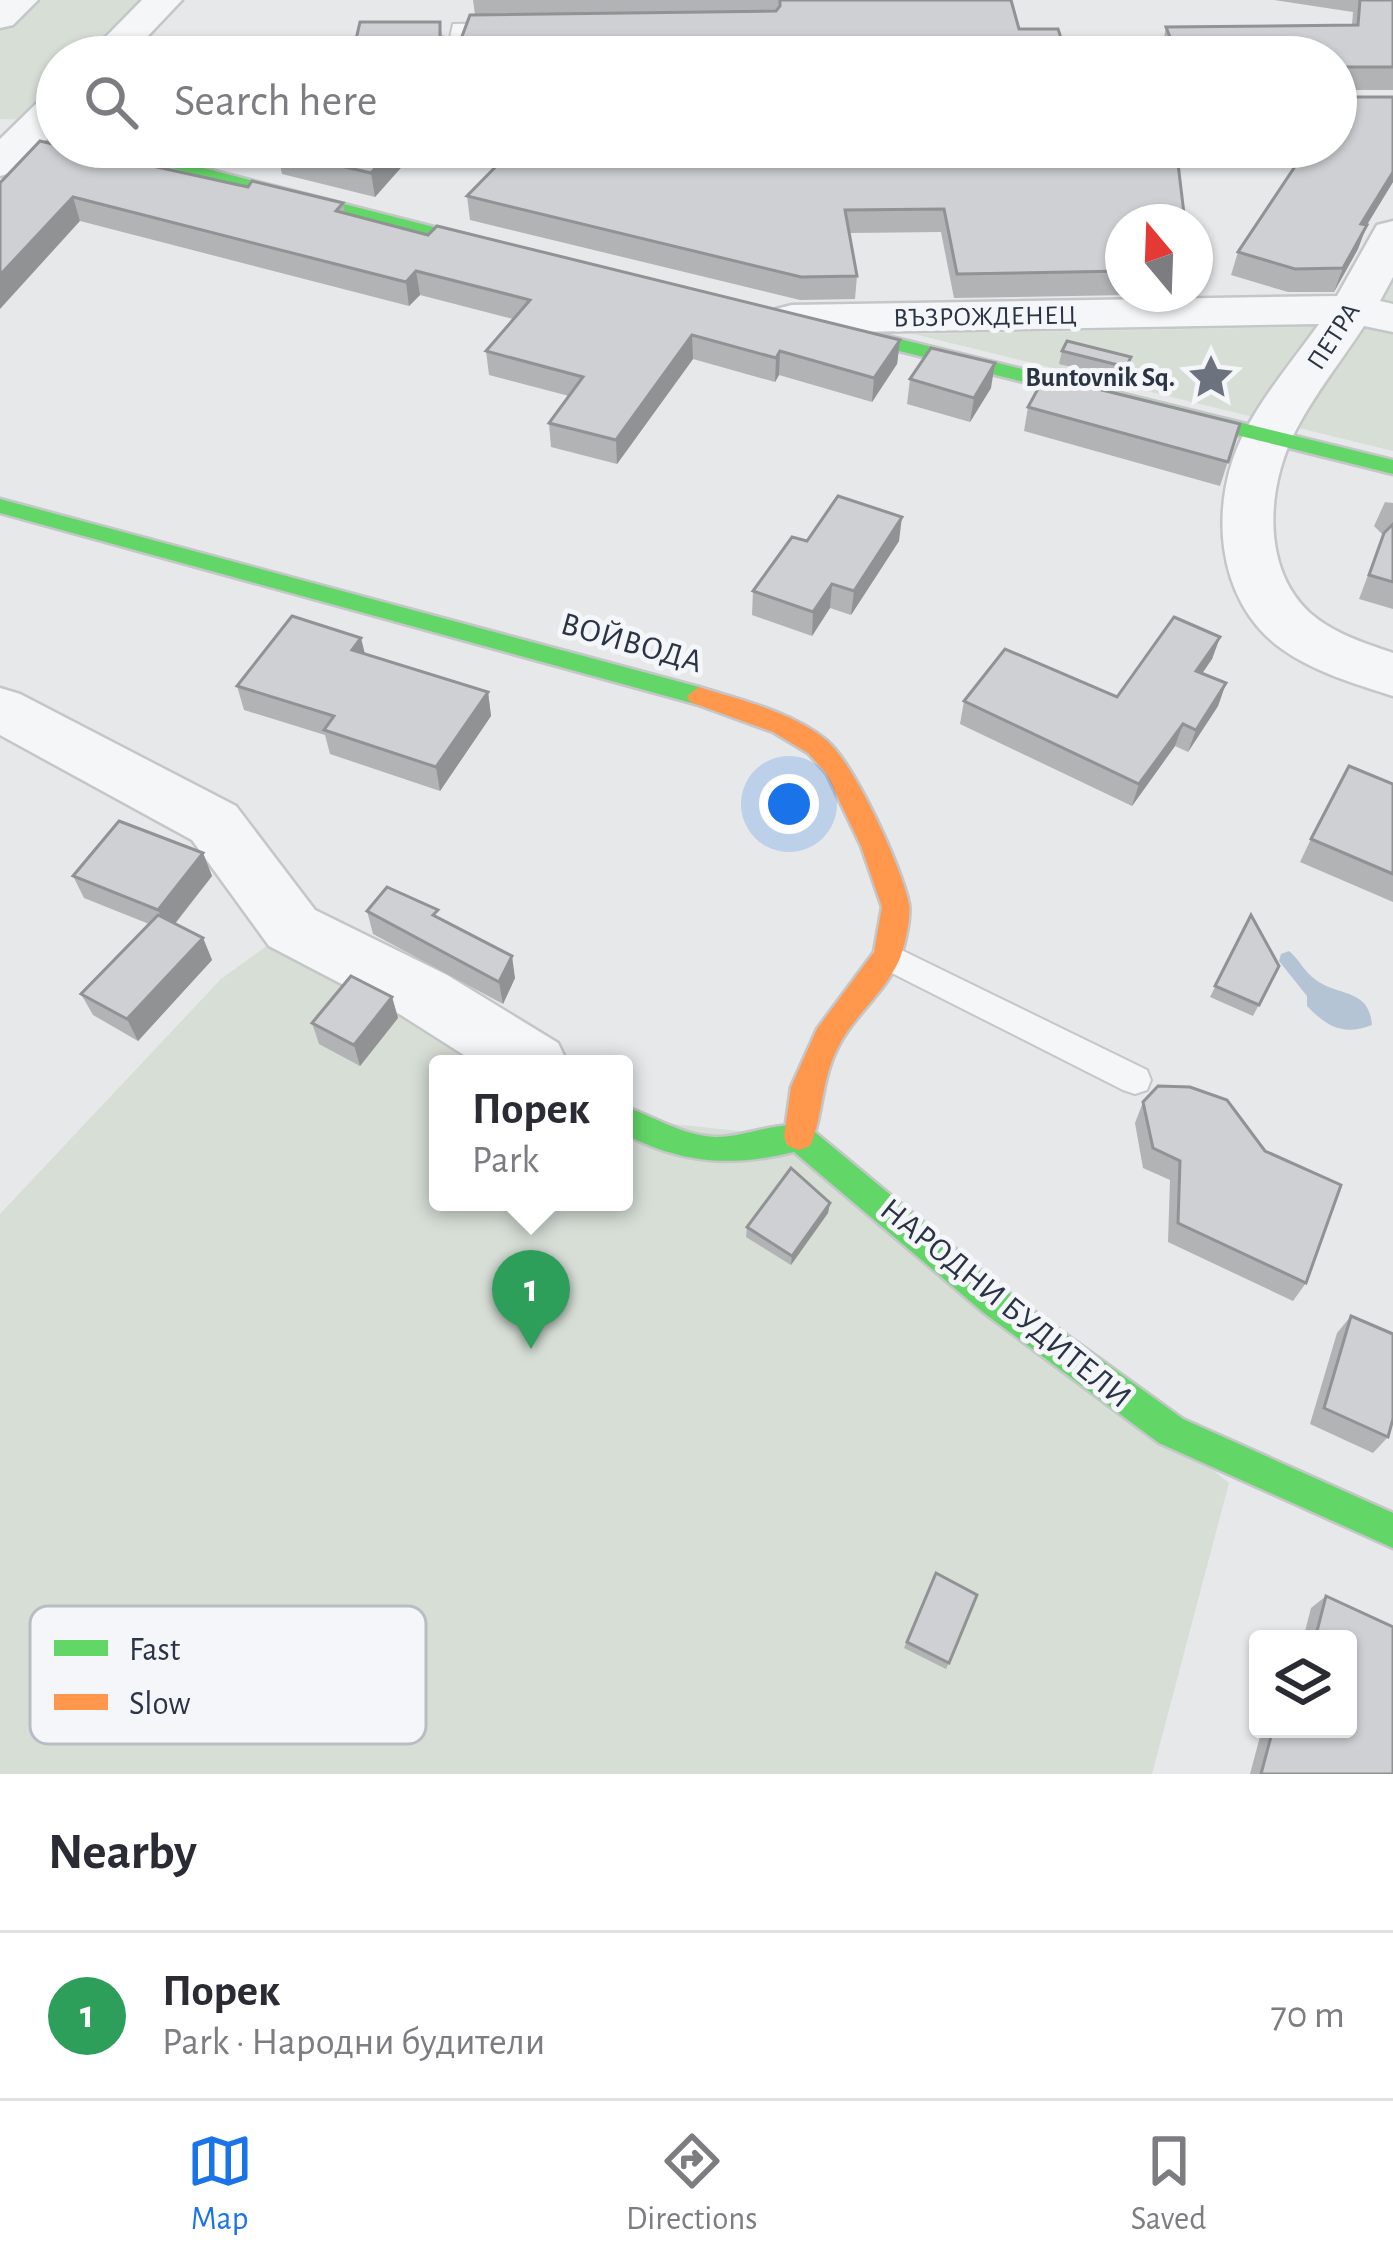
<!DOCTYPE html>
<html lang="en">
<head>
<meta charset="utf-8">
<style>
  body { margin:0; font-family:"Alegreya Sans",sans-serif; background:#f2f2f3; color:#2b2b33 }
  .controls { position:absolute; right:36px; bottom:36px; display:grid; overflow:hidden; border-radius:12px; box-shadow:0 3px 9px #0004 }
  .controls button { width:108px; height:108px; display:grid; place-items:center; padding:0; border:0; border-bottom:3px solid #e1e1e2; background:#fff; color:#2b2b33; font:60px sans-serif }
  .compass { position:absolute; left:1105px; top:204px; width:108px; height:108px; border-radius:50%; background:#fff; box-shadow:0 3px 9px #0004; rotate:341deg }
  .you { position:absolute; left:789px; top:804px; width:42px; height:42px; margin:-30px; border:9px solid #fff; border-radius:50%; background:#1a73e8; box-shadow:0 0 0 18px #1a73e833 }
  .badge { display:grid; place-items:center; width:78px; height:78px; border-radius:50%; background:#1a73e8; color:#fff; font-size:39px; font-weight:700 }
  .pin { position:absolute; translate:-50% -99px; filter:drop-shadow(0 3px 6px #0008) }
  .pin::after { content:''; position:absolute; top:63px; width:42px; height:36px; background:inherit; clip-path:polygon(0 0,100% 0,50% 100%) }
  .popup { position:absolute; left:429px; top:1055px; width:204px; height:156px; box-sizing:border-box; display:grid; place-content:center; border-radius:12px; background:#fff; filter:drop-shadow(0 3px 9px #0005); font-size:39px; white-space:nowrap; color:#7c7c81 }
  .popup b { font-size:45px; color:#2b2b33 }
  .popup::after { content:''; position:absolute; left:50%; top:100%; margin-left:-24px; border:24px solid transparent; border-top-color:#fff }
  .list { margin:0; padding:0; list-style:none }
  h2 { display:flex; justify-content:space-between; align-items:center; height:156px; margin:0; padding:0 48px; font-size:51px }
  h2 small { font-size:39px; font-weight:400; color:#7c7c81 }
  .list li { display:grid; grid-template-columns:78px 1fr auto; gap:36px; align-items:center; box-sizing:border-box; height:168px; padding:0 48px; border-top:3px solid #e1e1e2 }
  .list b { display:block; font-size:45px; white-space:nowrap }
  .list p { margin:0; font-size:39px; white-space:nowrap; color:#7c7c81 }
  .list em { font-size:39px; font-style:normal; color:#7c7c81 }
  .icon { flex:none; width:66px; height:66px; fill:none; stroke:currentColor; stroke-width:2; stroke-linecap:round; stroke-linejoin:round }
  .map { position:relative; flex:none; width:1393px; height:1774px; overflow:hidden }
  .search { position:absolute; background:#fff; box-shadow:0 3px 9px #0004; left:36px; right:36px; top:36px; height:132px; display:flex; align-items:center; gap:30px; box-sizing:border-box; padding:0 42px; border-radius:66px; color:#7c7c81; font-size:45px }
  .sheet { height:324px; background:#fff }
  nav { display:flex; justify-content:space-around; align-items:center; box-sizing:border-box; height:168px; border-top:3px solid #e1e1e2; background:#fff; font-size:33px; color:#7c7c81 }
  nav a { display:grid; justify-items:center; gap:6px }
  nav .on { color:#1a73e8 }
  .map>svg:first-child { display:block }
  .green { fill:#d6ded6 }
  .water { fill:#b4c4d5 }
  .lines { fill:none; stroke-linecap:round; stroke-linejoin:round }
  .lane-casing { stroke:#c4c6c8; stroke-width:4 }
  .street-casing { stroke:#c4c6c8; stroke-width:5 }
  .fast-casing { stroke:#c4c6c8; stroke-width:5 }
  .slow-casing { stroke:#c4c6c8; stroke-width:5 }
  .lane { fill:#f5f6f7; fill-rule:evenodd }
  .street { fill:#f5f6f7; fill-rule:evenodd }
  .fast { fill:#63d668; fill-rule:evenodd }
  .slow { fill:#ff974d; fill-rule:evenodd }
  .wall { fill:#b1b3b5 }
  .shaded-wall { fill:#909294 }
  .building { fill:#ced0d3; stroke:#909294; stroke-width:3 }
  .labels { text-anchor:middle; stroke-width:10; stroke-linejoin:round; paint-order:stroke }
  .far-street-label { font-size:27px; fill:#2b3445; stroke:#f4f6f9 }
  .far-poi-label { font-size:27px; font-weight:bold; fill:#2b3445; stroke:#f4f6f9; text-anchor:end }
  .street-label { font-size:33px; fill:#2b3445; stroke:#f4f6f9 }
  .key { fill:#f4f6f9; stroke:#b8bcc3; stroke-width:3 }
  .key-label { font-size:33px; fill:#2b3445 }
</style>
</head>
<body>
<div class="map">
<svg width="1393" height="1774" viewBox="0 0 1393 1774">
  <rect width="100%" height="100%" fill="#e6e8ea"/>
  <g class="green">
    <polygon points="19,0 163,0 106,57 57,57 57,106 43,120 0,119 0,17"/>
    <polygon points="1393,260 1393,451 914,334 1356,326"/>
    <polygon points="292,928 529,1064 438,1064 438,1202 624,1202 624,1119 799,1137 1229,1483 1152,1774 0,1774 0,1214 221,979"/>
  </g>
  <path class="water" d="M1289 951C1300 960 1304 972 1316 980 1339 997 1369 988 1372 1025 1344 1036 1327 1027 1307 1006V996L1279 961 1281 954Z"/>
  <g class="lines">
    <defs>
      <g id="lane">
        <polygon points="507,23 513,24 513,32 467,33 464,57 446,57 453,24"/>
        <polygon points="887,943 1147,1070 1151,1080 1147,1090 1135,1094 1123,1090 876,965 872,956 876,947"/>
      </g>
      <g id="street">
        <polygon points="0,0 38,0 13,25 0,28"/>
        <polygon points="142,0 182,0 128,57 86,57"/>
        <polygon points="57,94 57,129 15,172 0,176 0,139 43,97"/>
        <path d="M1393 221V277L1380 301 1393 304V332L1364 326C1342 360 1316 392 1297 428 1267 483 1260 566 1309 612 1332 633 1364 643 1393 653V696C1356 684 1314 672 1282 649 1214 601 1208 501 1245 431 1265 393 1294 359 1319 324L792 333 776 329 769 319 776 309 792 305 1337 296 1377 225Z"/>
        <polygon points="0,688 20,694 236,806 315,910 447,975 558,1043 568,1064 478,1064 401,1015 269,946 192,840 0,735"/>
      </g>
      <g id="fast">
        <polygon points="90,147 121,147 532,252 522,258"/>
        <polygon points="814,318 1393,460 1393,474 807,328 804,324"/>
        <polygon points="0,499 699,687 711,696 699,705 0,513"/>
        <path d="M624 1106C655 1117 681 1135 715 1137 744 1138 783 1118 810 1128L1006 1291 1183 1419 1393 1513V1548L1159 1443 984 1313 794 1152C731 1167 683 1164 624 1134Z"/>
      </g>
      <path id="slow" d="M699 687C740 700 793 712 826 740 854 763 902 868 909 904 911 918 905 945 900 958 886 992 852 1017 837 1049 820 1084 823 1118 810 1146L799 1150 788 1146 784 1137 791 1087 817 1029 874 952 882 907 861 846 826 773 808 753 773 732 690 702 687 696Z"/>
    </defs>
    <use href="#lane" class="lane-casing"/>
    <use href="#street" class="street-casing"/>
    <use href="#fast" class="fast-casing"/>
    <use href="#slow" class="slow-casing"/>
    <use href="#lane" class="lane"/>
    <use href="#street" class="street"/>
    <use href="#fast" class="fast"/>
    <use href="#slow" class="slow"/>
  </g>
  <g class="wall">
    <polygon points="473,0 1011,0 1019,29 1063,44 1163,43 1166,27 1352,25 1353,12 1274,0 1393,0 1393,90 1340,90 1340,97 1393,97 1393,182 1366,225 1358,249 1334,292 1288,292 1231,275 1238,252 1303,154 1177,156 1123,222 1123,294 1184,294 954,298 941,232 849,233 857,276 855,299 800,300 470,220 467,196 501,162 406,162 375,197 282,174 277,151 280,147 1336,147 1336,57 352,57 440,22 442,37 461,39 475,15"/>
    <polygon points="40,141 248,187 343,203 345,214 428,235 900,340 897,364 872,402 779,375 775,382 693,359 617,464 551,447 549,423 569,396 489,375 486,351 513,319 420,295 409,306 80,221"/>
    <polygon points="1062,351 1131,357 1123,379 1059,364"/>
    <polygon points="910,379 991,388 970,422 907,404"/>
    <polygon points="1028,407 1240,424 1220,486 1024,431"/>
    <polygon points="1385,502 1393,503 1393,609 1359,599 1383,535 1374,526"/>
    <polygon points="807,541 899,541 851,615 830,608 812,636 752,615 753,591"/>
    <polygon points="1220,637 1212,659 1202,673 1226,683 1218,706 1188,752 1175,746 1132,806 960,724 964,701 1117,697"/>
    <polygon points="365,654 488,692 491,716 440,791 330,754 325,735 244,710 237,686"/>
    <polygon points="1393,784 1393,902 1300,862 1311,839"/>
    <polygon points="203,853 212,876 175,924 203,938 212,960 138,1041 93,1015 81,994 149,924 84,898 73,876"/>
    <polygon points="367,911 440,918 515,978 503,1004 373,934"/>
    <polygon points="1251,915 1279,966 1253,1016 1210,997"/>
    <polygon points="392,997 398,1018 360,1066 319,1044 312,1023"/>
    <polygon points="1143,1102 1306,1283 1293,1301 1168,1242 1170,1180 1143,1168 1135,1123"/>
    <polygon points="830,1203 828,1213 791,1265 746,1237 747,1227"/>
    <polygon points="1351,1316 1388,1437 1373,1453 1310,1424 1337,1333"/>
    <polygon points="936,1573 949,1663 946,1669 904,1648"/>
    <polygon points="1326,1596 1393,1627 1393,1774 1250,1774 1262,1729 1348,1729 1348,1639 1303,1639 1311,1608"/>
  </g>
  <g class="shaded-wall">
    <polygon points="395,147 404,147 406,162 375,197 371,173"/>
    <polygon points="1393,172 1393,182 1353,248 1361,224"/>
    <polygon points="73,197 80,221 0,309 0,275"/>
    <polygon points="1367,225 1358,249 1334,292 1343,268"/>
    <polygon points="416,271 420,295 409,306 406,282"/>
    <polygon points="692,335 693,359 617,464 616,440"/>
    <polygon points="900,340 897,364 872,402 874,378"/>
    <polygon points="780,351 779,375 775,382 776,358"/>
    <polygon points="995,363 991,388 970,422 974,398"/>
    <polygon points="902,517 899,541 851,615 854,591"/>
    <polygon points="832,584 830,608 812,636 813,612"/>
    <polygon points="1220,637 1212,659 1189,693 1196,671"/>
    <polygon points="361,638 367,662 352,650"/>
    <polygon points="1226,683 1218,706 1188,752 1196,730"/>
    <polygon points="488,692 491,716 440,791 436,767"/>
    <polygon points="1183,724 1175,746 1132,806 1139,784"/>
    <polygon points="203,853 212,876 168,932 158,910"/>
    <polygon points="203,938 212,960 138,1041 127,1019"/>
    <polygon points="512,956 515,978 503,1004 499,982"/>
    <polygon points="392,997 398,1018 360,1066 354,1045"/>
    <polygon points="830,1203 828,1213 791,1265 792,1256"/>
  </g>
  <g class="building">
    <polygon points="780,0 1011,0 1019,29 1058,29 1063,44 1172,42 1166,27 1358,25 1360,0 1393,0 1393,67 1340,67 1340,97 1393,97 1393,172 1361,224 1367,225 1343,268 1295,269 1238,252 1308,147 1336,147 1336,57 352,57 360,22 440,22 440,37 461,39 470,15 776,11 780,6"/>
    <polygon points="40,141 57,145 57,147 66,147 248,187 252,181 343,203 336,211 428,235 437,226 900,340 874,378 780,351 776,358 692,335 616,440 549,423 583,377 486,351 530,300 416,271 406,282 73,197 0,275 0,183"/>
    <polygon points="280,147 395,147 371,173 277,151"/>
    <polygon points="515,147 1176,147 1185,222 1123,222 1123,271 957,274 944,209 845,210 857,276 801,277 467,196"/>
    <polygon points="1067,341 1131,357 1126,367 1062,351"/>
    <polygon points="931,348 995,363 974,398 910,379"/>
    <polygon points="1045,376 1240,424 1228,462 1028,407"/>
    <polygon points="838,496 902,517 854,591 832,584 813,612 753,591 792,537 807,541"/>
    <polygon points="1393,524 1393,582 1369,575 1384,533"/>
    <polygon points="292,616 361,638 352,650 488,692 436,767 324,730 334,716 237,686"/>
    <polygon points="1174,617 1220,637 1196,671 1226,683 1196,730 1183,724 1139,784 964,701 1005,649 1117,697"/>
    <polygon points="1349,766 1393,784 1393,874 1311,839"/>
    <polygon points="119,821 203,853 158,910 73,876"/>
    <polygon points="387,887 438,910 433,915 512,956 499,982 367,911"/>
    <polygon points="158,915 203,938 127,1019 81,994"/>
    <polygon points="1251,915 1279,966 1259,1005 1215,986"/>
    <polygon points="351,976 392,997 354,1045 312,1023"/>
    <polygon points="1158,1086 1190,1087 1227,1100 1265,1151 1341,1185 1306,1283 1178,1223 1180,1161 1153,1148 1143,1102"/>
    <polygon points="791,1168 830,1203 792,1256 747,1227"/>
    <polygon points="1351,1316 1393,1334 1393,1419 1388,1437 1324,1408"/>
    <polygon points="936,1573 977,1595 949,1663 907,1642"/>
    <polygon points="1326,1596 1393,1627 1393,1774 1261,1774 1273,1729 1348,1729 1348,1639 1315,1639"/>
  </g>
  <defs>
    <symbol id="sight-bare" viewBox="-9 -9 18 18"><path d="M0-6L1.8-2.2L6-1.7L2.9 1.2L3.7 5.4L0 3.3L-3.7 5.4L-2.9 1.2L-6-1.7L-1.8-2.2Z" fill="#6c737f" stroke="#f4f6f9" stroke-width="2.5" paint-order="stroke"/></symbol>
  </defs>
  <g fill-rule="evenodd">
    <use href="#sight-bare" x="1178" y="344" width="66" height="66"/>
  </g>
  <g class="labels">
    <g class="far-street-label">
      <text transform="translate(985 316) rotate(-1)" y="9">ВЪЗРОЖДЕНЕЦ</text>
      <text transform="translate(1333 336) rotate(-57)" y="9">ПЕТРА</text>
    </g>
    <g class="far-poi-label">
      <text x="1175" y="386">Buntovnik Sq.</text>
    </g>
    <g class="street-label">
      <text transform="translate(632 641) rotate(16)" y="12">ВОЙВОДА</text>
      <text transform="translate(1007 1302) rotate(39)" y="12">НАРОДНИ БУДИТЕЛИ</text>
    </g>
  </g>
  <rect x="30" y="1606" width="396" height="138" rx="18" class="key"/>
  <rect x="54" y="1640" width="54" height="16" fill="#63d668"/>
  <rect x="54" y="1694" width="54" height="16" fill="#ff974d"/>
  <g class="key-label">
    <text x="129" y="1660">Fast</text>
    <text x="129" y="1714">Slow</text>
  </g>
</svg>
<div class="controls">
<button><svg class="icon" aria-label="layers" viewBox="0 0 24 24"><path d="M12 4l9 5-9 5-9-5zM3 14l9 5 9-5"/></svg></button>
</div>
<svg class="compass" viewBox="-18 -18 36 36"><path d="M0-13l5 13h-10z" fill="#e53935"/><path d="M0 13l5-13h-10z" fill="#7c7c81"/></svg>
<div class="you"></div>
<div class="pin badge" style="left:531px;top:1349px;background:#2e9e5b">1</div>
<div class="popup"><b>Порек</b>Park</div>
<div class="search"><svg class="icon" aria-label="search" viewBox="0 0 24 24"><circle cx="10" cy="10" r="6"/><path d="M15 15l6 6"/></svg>Search here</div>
</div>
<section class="sheet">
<h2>Nearby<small></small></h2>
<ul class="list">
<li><span class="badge" style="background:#2e9e5b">1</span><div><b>Порек</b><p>Park · Народни будители</p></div><em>70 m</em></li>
</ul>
</section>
<nav>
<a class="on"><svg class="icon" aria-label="map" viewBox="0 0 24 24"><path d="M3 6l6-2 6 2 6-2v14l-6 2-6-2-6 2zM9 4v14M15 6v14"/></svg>Map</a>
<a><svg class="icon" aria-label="directions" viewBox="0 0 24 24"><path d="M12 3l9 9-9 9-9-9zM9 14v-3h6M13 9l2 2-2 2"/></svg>Directions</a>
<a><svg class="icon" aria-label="saved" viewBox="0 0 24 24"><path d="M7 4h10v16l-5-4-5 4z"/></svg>Saved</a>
</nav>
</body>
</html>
